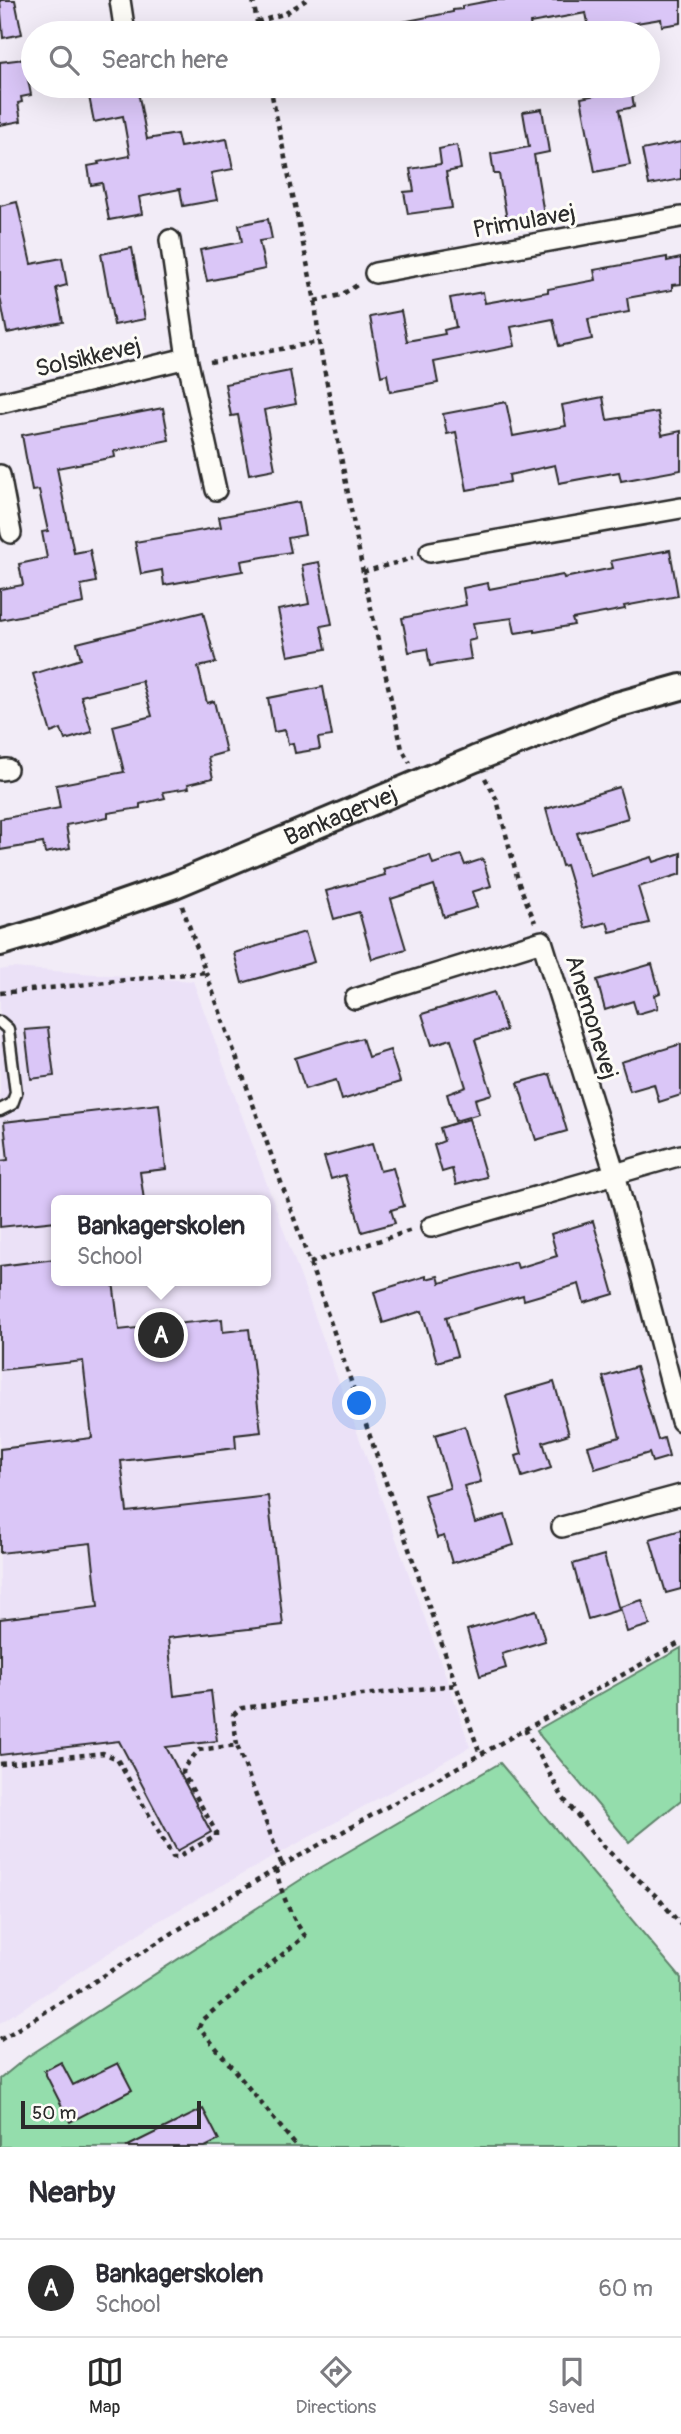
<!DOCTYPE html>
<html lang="en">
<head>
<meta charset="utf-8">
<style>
  body { margin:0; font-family:Pangolin,sans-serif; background:#f7f7f7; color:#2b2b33 }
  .scale { position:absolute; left:21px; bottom:18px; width:180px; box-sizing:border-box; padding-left:7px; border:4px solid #2b2b2b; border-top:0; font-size:19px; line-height:24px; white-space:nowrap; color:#2b2b2b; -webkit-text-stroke:5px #fdfcf7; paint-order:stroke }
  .you { position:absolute; left:360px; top:1404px; width:24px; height:24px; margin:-18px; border:5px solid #fff; border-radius:50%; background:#1a73e8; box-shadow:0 0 0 10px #1a73e833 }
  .badge { display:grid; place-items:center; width:46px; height:46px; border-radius:50%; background:#2b2b2b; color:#fff; font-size:23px; font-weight:700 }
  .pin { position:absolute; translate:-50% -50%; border:4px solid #fff; box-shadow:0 2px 7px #0006 }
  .popup { position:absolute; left:51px; top:1195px; width:220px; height:91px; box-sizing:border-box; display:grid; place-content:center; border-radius:10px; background:#fff; filter:drop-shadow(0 2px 5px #0005); font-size:23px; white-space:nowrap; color:#7c7c81 }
  .popup b { font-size:26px; color:#2b2b33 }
  .popup::after { content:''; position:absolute; left:50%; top:100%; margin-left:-14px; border:14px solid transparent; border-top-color:#fff }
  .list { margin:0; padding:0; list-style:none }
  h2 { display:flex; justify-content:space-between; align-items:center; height:91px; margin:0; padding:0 28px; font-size:30px }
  h2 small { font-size:23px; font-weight:400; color:#7c7c81 }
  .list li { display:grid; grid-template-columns:46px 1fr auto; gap:21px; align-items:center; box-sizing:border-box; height:98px; padding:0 28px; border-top:2px solid #e1e1e2 }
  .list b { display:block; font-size:26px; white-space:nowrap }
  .list p { margin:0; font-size:23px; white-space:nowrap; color:#7c7c81 }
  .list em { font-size:23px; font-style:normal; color:#7c7c81 }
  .icon { flex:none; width:38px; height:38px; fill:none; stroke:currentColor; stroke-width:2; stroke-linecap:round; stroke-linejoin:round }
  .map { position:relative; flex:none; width:681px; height:2147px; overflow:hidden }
  .search { position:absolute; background:#fff; box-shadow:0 7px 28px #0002; left:21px; right:21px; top:21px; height:77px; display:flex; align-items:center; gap:18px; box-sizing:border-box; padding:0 24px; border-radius:38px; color:#7c7c81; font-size:26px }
  .sheet { height:189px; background:#fff }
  nav { display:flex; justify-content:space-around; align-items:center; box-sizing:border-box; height:98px; border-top:2px solid #e1e1e2; background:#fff; font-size:19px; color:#7c7c81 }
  nav a { display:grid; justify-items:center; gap:4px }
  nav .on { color:#2b2b2b }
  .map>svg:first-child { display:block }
  .built { fill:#ebe1f7; fill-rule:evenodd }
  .green { fill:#94ddac; stroke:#60846c; stroke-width:2 }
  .building { fill:#dac6f7; stroke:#2b2b2b; stroke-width:2 }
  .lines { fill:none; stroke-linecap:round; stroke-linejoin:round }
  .service-casing { stroke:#2b2b2b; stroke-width:15 }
  .minor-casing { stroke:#2b2b2b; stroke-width:24 }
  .tertiary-casing { stroke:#2b2b2b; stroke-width:30 }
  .path { stroke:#2b2b2b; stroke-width:4.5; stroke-dasharray:5 5; stroke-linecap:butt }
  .service { stroke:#fdfcf7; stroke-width:10 }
  .minor { stroke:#fdfcf7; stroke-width:19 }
  .tertiary { stroke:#fdfcf7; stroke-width:24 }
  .labels { text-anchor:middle; stroke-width:6; stroke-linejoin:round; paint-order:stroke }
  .street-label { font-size:24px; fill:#2b2b2b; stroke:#fdfcf7 }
</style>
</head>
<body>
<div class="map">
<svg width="681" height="2147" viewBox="0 0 681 2147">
  <rect width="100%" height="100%" fill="#f2ecf7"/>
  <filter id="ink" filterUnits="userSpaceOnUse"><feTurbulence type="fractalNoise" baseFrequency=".0143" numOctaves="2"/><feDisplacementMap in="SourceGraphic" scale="14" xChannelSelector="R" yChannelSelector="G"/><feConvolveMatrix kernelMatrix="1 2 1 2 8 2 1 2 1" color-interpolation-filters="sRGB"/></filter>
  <g filter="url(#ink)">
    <path class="built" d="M12 968 193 981 451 1690 470 1747 155 1923 0 2023V970ZM56 1200H266V1281H56Z"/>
    <g class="green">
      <polygon points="681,1648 681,1800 629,1842 541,1737 537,1730"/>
      <polygon points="500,1763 681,1978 681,2147 0,2147 0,2079 27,2057 308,1875"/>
    </g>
    <g class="building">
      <polygon points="0,0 15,0 22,34 3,38"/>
      <polygon points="494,0 681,0 681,23 662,26 661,19 624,25 625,33 590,33 586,13 530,23 532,33 393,33 392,24 453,12 453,10 462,9 462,6"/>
      <polygon points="24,59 31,95 21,97 22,102 18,103 21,121 0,125 0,62"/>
      <polygon points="87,86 137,86 147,139 177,134 180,147 227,139 233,169 211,173 217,200 183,206 180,189 139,197 142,214 109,220 102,183 91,185 88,166 99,164 98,162 130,156 123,116 94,122"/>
      <polygon points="631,88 634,107 619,110 630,165 595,172 581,98"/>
      <polygon points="542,109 549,152 534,155 544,214 507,220 499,174 494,174 491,154 529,147 523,112"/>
      <polygon points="681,142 681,179 649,185 642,150"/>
      <polygon points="457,145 461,169 446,172 452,208 408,214 404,192 414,191 410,169 441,164 439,149"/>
      <polygon points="17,202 31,264 62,258 67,285 56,288 63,322 7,333 0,297 0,206"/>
      <polygon points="268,219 272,239 259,241 265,269 207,281 200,250 242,242 239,225"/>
      <polygon points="132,248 145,319 114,325 101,254"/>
      <polygon points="667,257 667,261 681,258 681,284 672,285 672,290 627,298 629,312 588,319 592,339 559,346 553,319 511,327 515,346 434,362 438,383 390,392 387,374 381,376 370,317 401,311 407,341 445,334 444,330 456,327 450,298 483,292 485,303 548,292 548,289 596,280 594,270"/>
      <polygon points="290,371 296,404 264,410 275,469 249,474 238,415 231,416 225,384"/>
      <polygon points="603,397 607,420 658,412 662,435 681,431 681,470 621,481 619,472 559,483 555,465 509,475 510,482 467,490 456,432 447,434 443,414 506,402 513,436 566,426 562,405"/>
      <polygon points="163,408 169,440 114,451 115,457 57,468 74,553 90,550 96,582 81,585 84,603 0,620 0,589 23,585 19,564 47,558 42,532 48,531 39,490 32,491 22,435"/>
      <polygon points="299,502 305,535 288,538 291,552 241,561 243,571 164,585 162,570 141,574 135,542 221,527 219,517"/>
      <polygon points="670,550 678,596 624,606 625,609 572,619 574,625 535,632 535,630 515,633 512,618 473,623 476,639 468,641 471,659 430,666 427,649 409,652 402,618 466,605 463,588 488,583 489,589 563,575 564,578 613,568 611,561"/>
      <polygon points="319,562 332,624 321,626 326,649 288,656 278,610 309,604 302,565"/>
      <polygon points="203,612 216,663 198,667 207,703 214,701 226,752 208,757 213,778 188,784 189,788 163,792 165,798 140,804 140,808 108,813 108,817 66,825 70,848 45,853 43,843 0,850 0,819 60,808 56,785 124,772 113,726 152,716 142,681 81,696 92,732 65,740 61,729 51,733 33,674 81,659 77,643"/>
      <polygon points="323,687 332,736 318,738 320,749 295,753 293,743 288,744 285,730 274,732 268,698"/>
      <polygon points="619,787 628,818 577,833 590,876 652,857 654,862 681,853 681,874 638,887 649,923 610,932 607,922 585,928 566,865 562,866 546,809"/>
      <polygon points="430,855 433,864 461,855 465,865 483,859 491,886 472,892 477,907 444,917 434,885 391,899 406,949 372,959 359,912 334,919 326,891 385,875 383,869"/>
      <polygon points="305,932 314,962 242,983 234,953"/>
      <polygon points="652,964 660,993 655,995 658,1008 637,1014 633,1001 605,1010 597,980"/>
      <polygon points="494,992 506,1030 475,1040 492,1094 475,1099 479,1114 455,1121 447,1094 466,1087 451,1039 432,1045 422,1014"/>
      <polygon points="48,1028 54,1076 31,1079 25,1030"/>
      <polygon points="362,1038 368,1057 390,1050 400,1082 342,1100 336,1080 305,1089 295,1058"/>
      <polygon points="681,1044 681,1095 659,1102 654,1084 630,1091 621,1062"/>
      <polygon points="550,1074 567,1131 536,1140 518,1083"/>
      <polygon points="159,1104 166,1169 140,1172 144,1200 56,1200 56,1221 0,1227 0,1161 8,1160 4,1122"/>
      <polygon points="469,1119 486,1177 456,1185 452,1169 442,1172 434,1145 444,1141 440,1128"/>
      <polygon points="372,1144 380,1171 393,1168 404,1206 391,1210 395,1223 362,1232 345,1175 331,1179 324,1157"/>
      <polygon points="593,1221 614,1294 584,1303 579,1284 524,1300 523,1295 446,1317 457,1356 437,1362 422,1311 383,1323 374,1292 426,1276 426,1279 438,1276 440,1283 516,1262 518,1268 557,1256 551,1234"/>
      <polygon points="56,1259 56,1281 113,1281 119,1330 222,1319 223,1332 249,1329 261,1432 235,1435 236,1448 121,1461 127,1512 268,1496 283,1625 168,1638 174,1696 211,1691 217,1741 166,1747 211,1832 177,1851 119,1741 0,1755 0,1619 98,1607 91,1543 0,1553 0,1449 92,1438 83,1361 0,1370 0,1266"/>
      <polygon points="636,1367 658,1440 664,1438 669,1457 652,1462 649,1453 595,1469 588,1446 620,1437 603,1377"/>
      <polygon points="554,1382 569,1434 543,1442 551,1468 522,1477 516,1456 522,1454 506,1396"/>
      <polygon points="465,1426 481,1482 464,1486 475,1523 505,1515 514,1545 452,1563 444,1536 437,1538 424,1495 450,1488 435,1435"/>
      <polygon points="681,1530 681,1589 666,1593 650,1539"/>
      <polygon points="604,1555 619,1610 588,1619 573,1564"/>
      <polygon points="642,1600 650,1625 627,1632 620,1607"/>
      <polygon points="536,1610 545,1641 502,1654 506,1668 480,1676 467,1630"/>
      <polygon points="61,2062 73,2085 118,2063 132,2090 70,2122 44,2071"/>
      <polygon points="203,2109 219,2140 205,2147 126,2147"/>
    </g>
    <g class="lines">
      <defs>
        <polyline id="service" points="0,1022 8,1029 16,1093 12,1104 0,1110"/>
        <g id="minor">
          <polyline points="120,0 125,33"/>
          <polyline points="170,240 187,358 216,490"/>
          <polyline points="375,273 681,217"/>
          <polyline points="0,403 187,358"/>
          <polyline points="0,475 11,533"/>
          <polyline points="430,552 681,508"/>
          <polyline points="0,770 7,769"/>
          <polyline points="355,999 542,941 615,1174 681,1421"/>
          <polyline points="431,1227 681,1155"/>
          <polyline points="562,1527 681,1495"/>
        </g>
        <g id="tertiary">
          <path id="s1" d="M0 943 54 927 175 885 475 759 606 708 681 687"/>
        </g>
      </defs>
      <use href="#service" class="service-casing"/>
      <use href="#minor" class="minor-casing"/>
      <use href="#tertiary" class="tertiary-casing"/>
      <g class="path">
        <polyline points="253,0 259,33"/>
        <polyline points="257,22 286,13 306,0"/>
        <polyline points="270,86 315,301 319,342 363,572 402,749 410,763"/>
        <polyline points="315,301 341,295 359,284"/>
        <polyline points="210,362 319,342"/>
        <polyline points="363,572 413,558"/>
        <polyline points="485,778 497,800 519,884 535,922"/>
        <polyline points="182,906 310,1263 480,1754"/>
        <polyline points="0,993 206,972"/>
        <polyline points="310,1263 412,1230"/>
        <polyline points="525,1729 563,1798 603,1846 659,1899 681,1925"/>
        <polyline points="237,1745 233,1715 242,1708 456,1685"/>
        <polyline points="0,1764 103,1753 117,1759 173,1857 177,1857 216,1836 216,1832 183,1773 184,1767 199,1750 237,1745 282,1865"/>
        <path d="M276 1869C281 1894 291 1916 305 1936L203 2019 199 2027 297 2147"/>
        <polyline points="0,2040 276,1869 681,1642"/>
      </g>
      <use href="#service" class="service"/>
      <use href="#minor" class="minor"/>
      <use href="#tertiary" class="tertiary"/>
    </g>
  </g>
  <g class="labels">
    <g class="street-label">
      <text transform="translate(524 221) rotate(-10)" y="8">Primulavej</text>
      <text transform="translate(88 357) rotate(-13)" y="8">Solsikkevej</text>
      <text dy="8" stroke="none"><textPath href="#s1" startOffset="364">Bankagervej</textPath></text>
      <text transform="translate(592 1017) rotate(73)" y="8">Anemonevej</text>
    </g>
  </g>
</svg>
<div class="scale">50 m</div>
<div class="you"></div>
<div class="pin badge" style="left:161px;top:1335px">A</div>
<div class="popup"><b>Bankagerskolen</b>School</div>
<div class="search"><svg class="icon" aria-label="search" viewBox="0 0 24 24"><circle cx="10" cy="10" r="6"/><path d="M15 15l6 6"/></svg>Search here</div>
</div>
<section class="sheet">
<h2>Nearby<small></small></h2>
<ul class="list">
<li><span class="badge">A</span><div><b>Bankagerskolen</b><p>School</p></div><em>60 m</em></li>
</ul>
</section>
<nav>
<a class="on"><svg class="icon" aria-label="map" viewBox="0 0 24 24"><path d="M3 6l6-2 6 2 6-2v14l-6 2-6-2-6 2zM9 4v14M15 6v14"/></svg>Map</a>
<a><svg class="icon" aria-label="directions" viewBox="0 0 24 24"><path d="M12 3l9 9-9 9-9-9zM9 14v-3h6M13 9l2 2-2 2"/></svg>Directions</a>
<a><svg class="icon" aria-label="saved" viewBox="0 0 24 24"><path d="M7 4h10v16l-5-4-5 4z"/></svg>Saved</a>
</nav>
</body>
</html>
